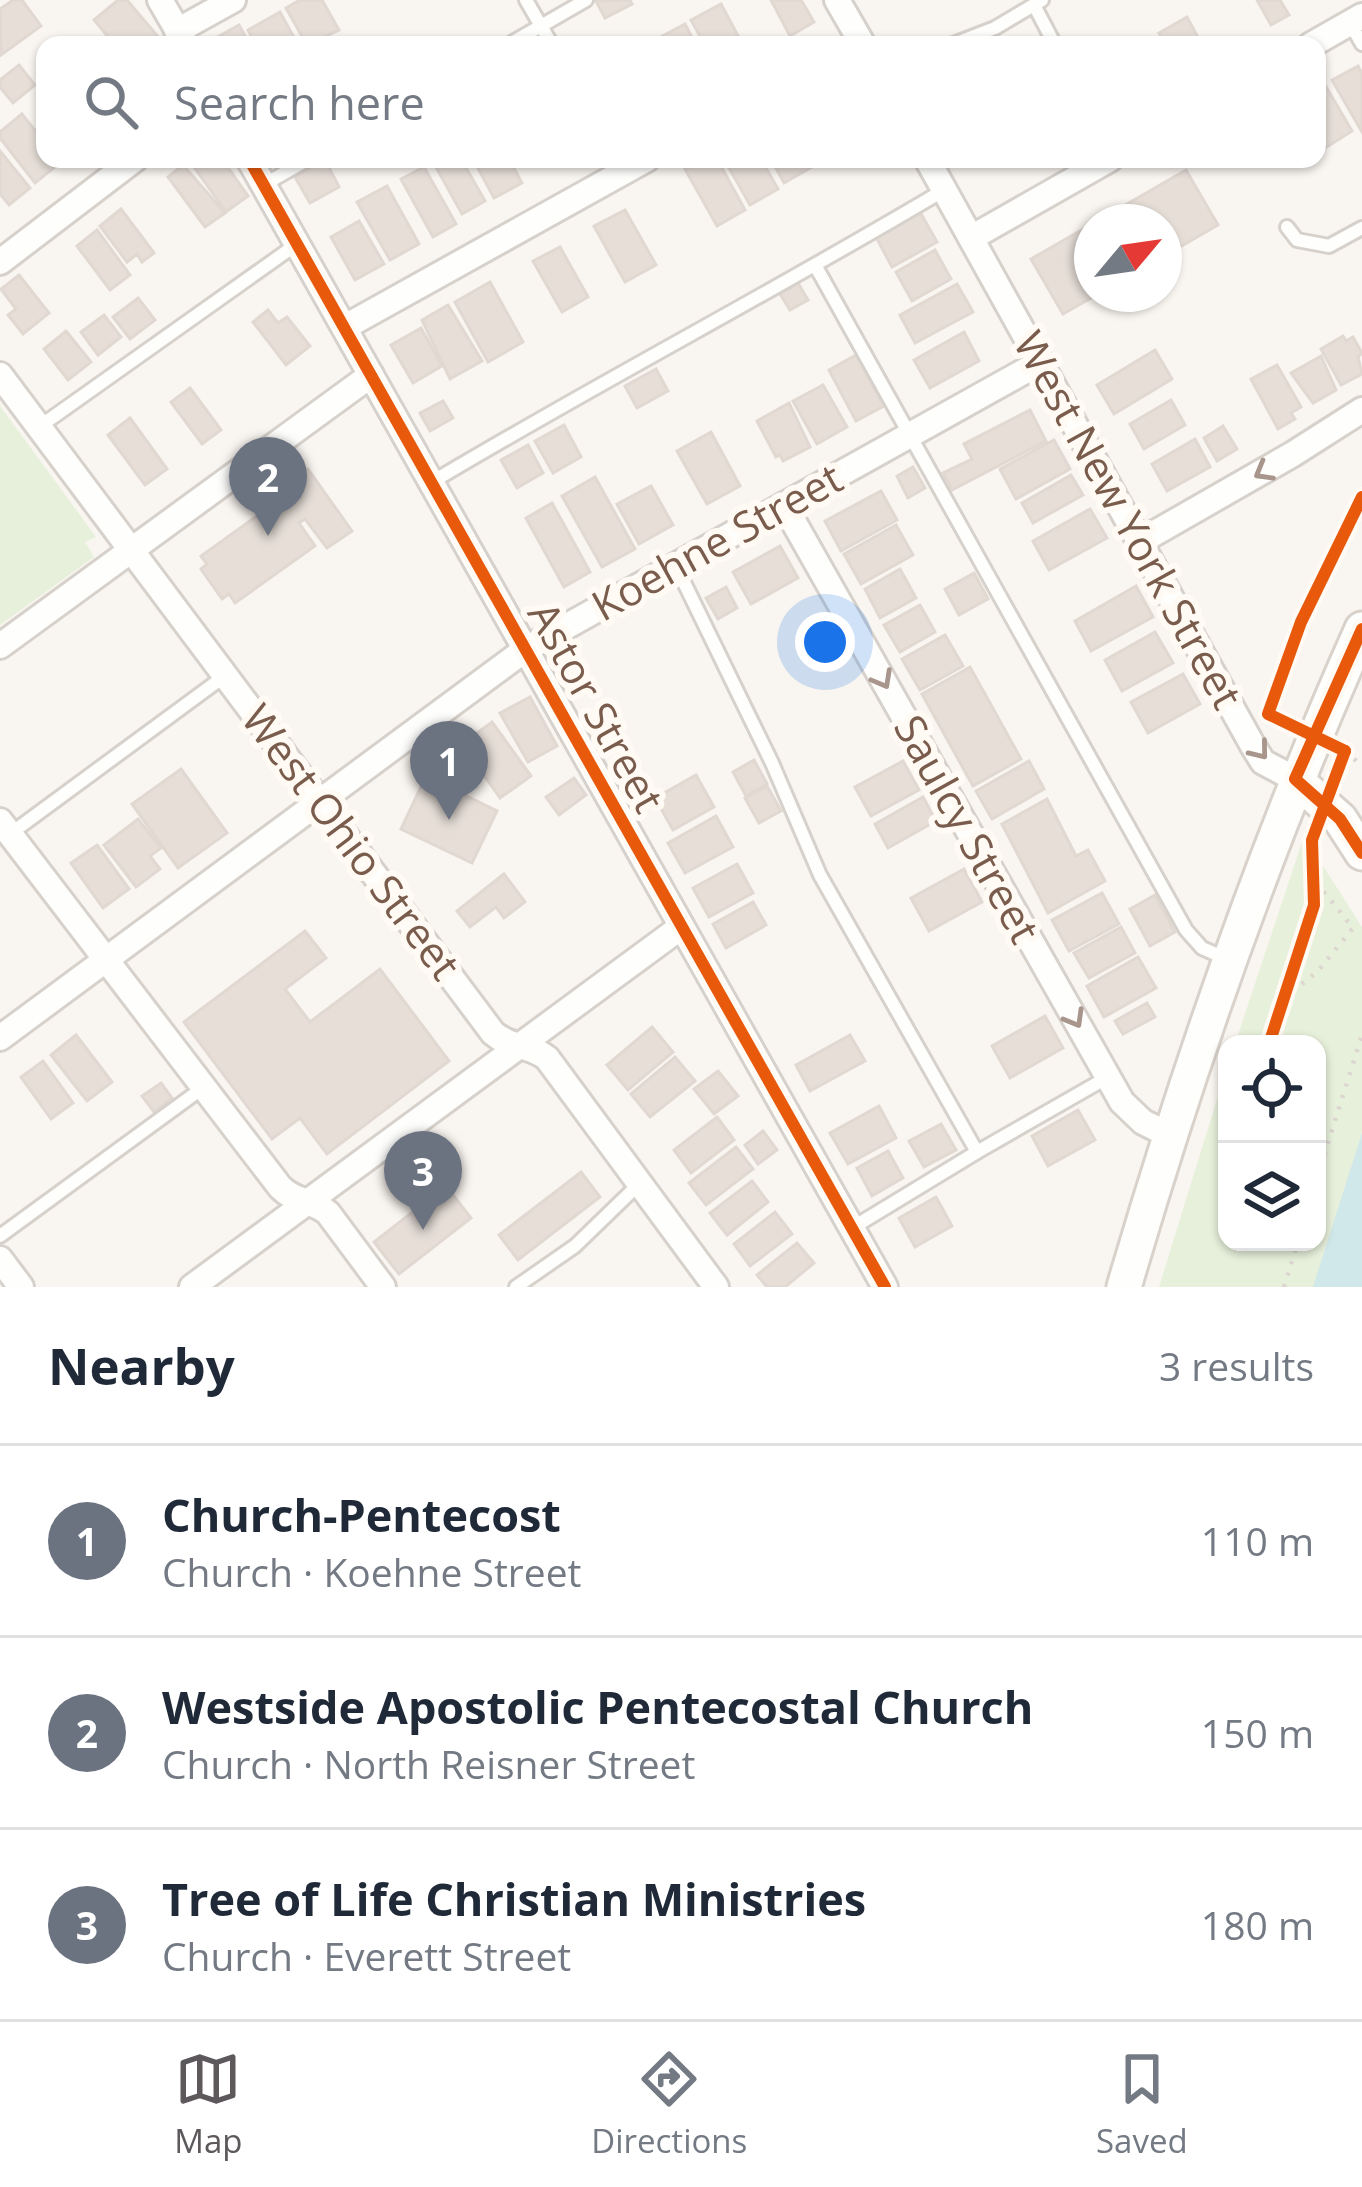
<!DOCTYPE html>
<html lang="en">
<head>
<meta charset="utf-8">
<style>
  body { margin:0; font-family:"Open Sans",sans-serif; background:#f2f2f3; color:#1f2937 }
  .controls { position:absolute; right:36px; bottom:36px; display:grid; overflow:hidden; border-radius:24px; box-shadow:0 3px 9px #0004 }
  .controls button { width:108px; height:108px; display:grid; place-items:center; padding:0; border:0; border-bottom:3px solid #e0e1e3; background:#fff; color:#1f2937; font:60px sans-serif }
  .compass { position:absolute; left:1074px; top:204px; width:108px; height:108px; border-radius:50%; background:#fff; box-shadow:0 3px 9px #0004; rotate:61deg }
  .you { position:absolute; left:825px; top:642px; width:42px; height:42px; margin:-30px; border:9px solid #fff; border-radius:50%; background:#1a73e8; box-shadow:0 0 0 18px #1a73e833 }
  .badge { display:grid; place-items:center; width:78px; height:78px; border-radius:50%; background:#5c585b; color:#fff; font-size:39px; font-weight:700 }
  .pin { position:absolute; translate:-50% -99px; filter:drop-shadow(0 3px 6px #0008) }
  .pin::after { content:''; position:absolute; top:63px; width:42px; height:36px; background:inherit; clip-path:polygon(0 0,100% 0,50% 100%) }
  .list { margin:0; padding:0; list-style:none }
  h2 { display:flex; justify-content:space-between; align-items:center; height:156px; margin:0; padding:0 48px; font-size:51px }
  h2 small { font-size:39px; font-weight:400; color:#747a83 }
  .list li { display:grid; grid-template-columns:78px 1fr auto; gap:36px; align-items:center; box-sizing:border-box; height:192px; padding:0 48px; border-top:3px solid #e0e1e3 }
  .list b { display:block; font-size:45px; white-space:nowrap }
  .list p { margin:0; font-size:39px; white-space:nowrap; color:#747a83 }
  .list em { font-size:39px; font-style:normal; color:#747a83 }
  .icon { flex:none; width:66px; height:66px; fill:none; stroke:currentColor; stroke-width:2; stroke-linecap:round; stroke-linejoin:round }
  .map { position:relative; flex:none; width:1362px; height:1287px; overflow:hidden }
  .search { position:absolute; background:#fff; box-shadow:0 3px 9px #0004; left:36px; right:36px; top:36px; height:132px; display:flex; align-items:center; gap:30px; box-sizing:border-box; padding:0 42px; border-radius:24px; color:#747a83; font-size:45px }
  .sheet { height:732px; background:#fff }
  nav { display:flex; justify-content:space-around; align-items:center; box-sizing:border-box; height:168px; border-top:3px solid #e0e1e3; background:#fff; font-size:33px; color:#747a83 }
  nav a { display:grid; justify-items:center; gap:6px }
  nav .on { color:#5c585b }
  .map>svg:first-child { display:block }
  .green { fill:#e7f0db }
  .water { fill:#d0e8ea }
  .building { fill:#e6ded7; stroke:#e2d8d2; stroke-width:3 }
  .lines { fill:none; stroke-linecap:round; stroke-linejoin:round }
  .service-casing { stroke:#d7d1cb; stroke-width:18 }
  .minor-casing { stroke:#d7d1cb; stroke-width:30 }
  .secondary-casing { stroke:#d9d2cb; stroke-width:39 }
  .path { stroke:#dcd5d0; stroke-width:4.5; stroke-dasharray:3 9; stroke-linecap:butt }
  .service { stroke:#fefefd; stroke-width:12 }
  .minor { stroke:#fefefd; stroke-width:24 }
  .secondary { stroke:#fefefd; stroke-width:33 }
  .cycleway-casing { stroke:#fffaf3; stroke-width:20 }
  .cycleway { stroke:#e8590c; stroke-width:12 }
  .oneway { stroke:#a8958b }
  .labels { text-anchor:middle; stroke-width:12; stroke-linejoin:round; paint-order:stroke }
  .street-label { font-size:42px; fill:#7a5c4d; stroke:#fffaf3 }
</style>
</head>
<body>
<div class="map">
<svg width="1362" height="1287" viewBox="0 0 1362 1287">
  <rect width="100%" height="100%" fill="#f9f5f0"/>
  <g class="green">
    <polygon points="0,406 96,537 85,542 94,557 0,625"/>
    <polygon points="1304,836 1362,927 1362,1287 1159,1287 1227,1067 1227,1242 1317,1242 1317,1044 1235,1044"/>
  </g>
  <polygon class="water" points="1362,1133 1362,1287 1313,1287"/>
  <g class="building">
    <polygon points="13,0 22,0 41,26 1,55 0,9"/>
    <polygon points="118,0 127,0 165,45 115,45 94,20"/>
    <polygon points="300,0 322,0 339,30 307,45 286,8"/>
    <polygon points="630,0 632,4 605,18 596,1"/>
    <polygon points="771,0 801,0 814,22 790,36"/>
    <polygon points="1257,0 1280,0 1289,15 1271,25"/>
    <polygon points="721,4 743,45 705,45 691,20"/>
    <polygon points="280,12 298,45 256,45 248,30"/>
    <polygon points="1187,17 1202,45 1166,45 1159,33"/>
    <polygon points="685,24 696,45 658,45 655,40"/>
    <polygon points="239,25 250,45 206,45 205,44"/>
    <polygon points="19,65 35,85 13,103 0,87 0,80"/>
    <polygon points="1358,66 1362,74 1362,132 1332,80"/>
    <polygon points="1325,85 1352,131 1325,148 1317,134 1317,90"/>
    <polygon points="22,114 45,143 45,159 60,163 35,183 0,138 0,132"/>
    <polygon points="0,151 30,188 9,205 0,194"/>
    <polygon points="222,159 248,196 226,212 189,160"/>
    <polygon points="451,159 461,159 485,201 462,214 436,167"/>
    <polygon points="473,159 509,159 522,183 494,198"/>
    <polygon points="703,159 717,159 745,210 717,226 685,169"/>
    <polygon points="724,159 761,159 778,189 750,205"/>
    <polygon points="771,159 807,159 812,167 784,183"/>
    <polygon points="325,160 339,187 310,203 295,177"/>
    <polygon points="183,165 225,213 205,227 168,177"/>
    <polygon points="424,167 456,224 433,237 401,179"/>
    <polygon points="1186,170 1218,225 1164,256 1164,222 1096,222"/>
    <polygon points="387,186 419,244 390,260 357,202"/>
    <polygon points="121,209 154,253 142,262 137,254 127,262 100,226"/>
    <polygon points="625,210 656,265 625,282 594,226"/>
    <polygon points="920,212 937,242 892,267 876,237"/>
    <polygon points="359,221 384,264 355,280 331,237"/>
    <polygon points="1092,224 1092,294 1098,294 1063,314 1031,259"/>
    <polygon points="97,230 130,275 110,290 77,246"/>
    <polygon points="560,247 588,297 562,312 533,261"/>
    <polygon points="935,250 951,279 912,301 896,272"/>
    <polygon points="19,275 49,313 23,334 8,315 16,309 1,289"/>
    <polygon points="490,282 523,342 488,362 455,302"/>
    <polygon points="798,283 808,300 790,310 780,294"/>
    <polygon points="957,284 973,312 915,343 900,315"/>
    <polygon points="138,298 155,320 130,339 113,317"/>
    <polygon points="448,305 482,361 450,379 422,320"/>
    <polygon points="268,310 278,323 287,317 310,346 286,365 253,322"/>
    <polygon points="104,315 121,337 98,355 81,332"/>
    <polygon points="421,328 442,366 413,383 391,345"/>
    <polygon points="66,331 91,362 68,380 44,349"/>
    <polygon points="964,332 979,361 930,388 914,360"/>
    <polygon points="1343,336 1346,341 1353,337 1362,353 1358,357 1362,374 1341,385 1321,349"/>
    <polygon points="1155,350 1172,379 1114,414 1097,385"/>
    <polygon points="856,355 884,406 856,421 829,370"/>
    <polygon points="1321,356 1336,390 1313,403 1291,373"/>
    <polygon points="1277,365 1301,407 1291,413 1295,419 1278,429 1251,379"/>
    <polygon points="656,369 668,391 637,408 625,386"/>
    <polygon points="823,385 847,427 817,444 793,401"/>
    <polygon points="190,388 221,430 202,444 171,402"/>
    <polygon points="1171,400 1185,425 1144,449 1130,424"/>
    <polygon points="443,401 453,418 430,431 420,413"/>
    <polygon points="789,403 810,447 783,461 780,455 776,457 757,421"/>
    <polygon points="1030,410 1046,441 952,490 943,473 972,459 964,444"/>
    <polygon points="130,418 167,469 145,485 108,435"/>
    <polygon points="564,425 581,457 553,473 535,441"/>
    <polygon points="1223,426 1237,449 1217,461 1204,438"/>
    <polygon points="711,432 740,486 707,504 677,451"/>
    <polygon points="1195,439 1210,467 1167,491 1152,464"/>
    <polygon points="1054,440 1070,469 1016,499 1000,469"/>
    <polygon points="528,445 543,473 517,488 501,460"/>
    <polygon points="913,467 925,488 908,498 897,476"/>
    <polygon points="308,469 352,531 327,548 305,519 299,523 315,546 235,603 229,594 222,599 201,569 207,564 201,556 292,491 287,484"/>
    <polygon points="1071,475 1083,495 1033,523 1022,503"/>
    <polygon points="595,477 635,549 602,567 562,496"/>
    <polygon points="651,486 673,525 639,544 617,504"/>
    <polygon points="881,491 897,520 841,551 825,521"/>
    <polygon points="552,503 590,572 564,587 526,518"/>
    <polygon points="1090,509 1107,538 1049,570 1033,541"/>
    <polygon points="896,525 913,555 861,584 844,554"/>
    <polygon points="780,546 798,578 751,604 733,572"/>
    <polygon points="900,569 916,598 880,618 865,589"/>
    <polygon points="974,573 988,599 959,615 945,589"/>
    <polygon points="1136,586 1153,617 1091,651 1075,621"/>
    <polygon points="726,587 737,608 718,619 706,598"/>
    <polygon points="920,605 935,632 900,652 884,625"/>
    <polygon points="1155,632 1173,663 1122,691 1105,660"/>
    <polygon points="945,635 963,666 920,690 902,659"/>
    <polygon points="970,667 1021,759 973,786 922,694"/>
    <polygon points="1183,674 1200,704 1148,733 1131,702"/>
    <polygon points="530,697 557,746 528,762 500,713"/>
    <polygon points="492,722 531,776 500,798 462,744"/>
    <polygon points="754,760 767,784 746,796 733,772"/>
    <polygon points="903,761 919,790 871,816 855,787"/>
    <polygon points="1029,761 1044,789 992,819 976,791"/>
    <polygon points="181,769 227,833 178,868 132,804"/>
    <polygon points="696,775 714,807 673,830 655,798"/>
    <polygon points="426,776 497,811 472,863 401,829"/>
    <polygon points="574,778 586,795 559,815 546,797"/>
    <polygon points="767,786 781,811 759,823 745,798"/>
    <polygon points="923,797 936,821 888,848 875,824"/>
    <polygon points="1047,799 1076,856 1088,850 1105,881 1048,913 1002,824"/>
    <polygon points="716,816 733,847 685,873 668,843"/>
    <polygon points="138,819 161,848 150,856 160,869 136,887 104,845"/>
    <polygon points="97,845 129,889 103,908 71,863"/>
    <polygon points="737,864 753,893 709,917 693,888"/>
    <polygon points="964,869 982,902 929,931 911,898"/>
    <polygon points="504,874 525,902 504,918 496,907 470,927 457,911"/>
    <polygon points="1102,893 1119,924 1069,951 1052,920"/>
    <polygon points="1155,895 1175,932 1150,946 1130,909"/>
    <polygon points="753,902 766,925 726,948 713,924"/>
    <polygon points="1121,927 1135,953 1089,978 1074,953"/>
    <polygon points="305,931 326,958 285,989 310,1022 380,969 449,1061 327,1154 300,1118 272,1139 184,1022"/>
    <polygon points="1138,957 1156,988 1104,1017 1087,986"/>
    <polygon points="1147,1003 1155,1017 1123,1034 1115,1021"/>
    <polygon points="1045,1016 1063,1048 1010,1078 992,1046"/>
    <polygon points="652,1027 673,1052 628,1090 607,1065"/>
    <polygon points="76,1035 112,1082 87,1101 51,1055"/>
    <polygon points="850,1035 865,1061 810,1091 796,1065"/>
    <polygon points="675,1057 695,1081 650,1117 631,1094"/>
    <polygon points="43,1061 73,1103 51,1119 21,1077"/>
    <polygon points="718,1071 738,1096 714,1114 694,1089"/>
    <polygon points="161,1083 172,1098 154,1112 142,1096"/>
    <polygon points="879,1106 896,1138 848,1164 830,1133"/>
    <polygon points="1078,1110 1095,1140 1048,1166 1032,1136"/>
    <polygon points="717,1117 734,1140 691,1173 674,1150"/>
    <polygon points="941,1124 956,1150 924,1167 909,1141"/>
    <polygon points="763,1131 777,1150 758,1164 745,1145"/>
    <polygon points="736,1147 753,1169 706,1205 689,1183"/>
    <polygon points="888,1151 903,1178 872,1196 857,1168"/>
    <polygon points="581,1172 600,1197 518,1260 499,1235"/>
    <polygon points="752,1181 768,1202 727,1235 710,1213"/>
    <polygon points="446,1186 471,1218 399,1274 374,1242"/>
    <polygon points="936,1197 952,1226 915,1247 899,1218"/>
    <polygon points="775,1212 792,1234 750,1266 734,1244"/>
    <polygon points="797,1243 814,1263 785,1287 767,1287 757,1275"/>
  </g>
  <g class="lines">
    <defs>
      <g id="service">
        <polyline points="526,0 552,45"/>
        <polyline points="1034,5 1055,45"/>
        <polyline points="1350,23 1362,44"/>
        <polyline points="508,45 586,0"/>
        <polyline points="951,45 995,28 1042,0"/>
        <polyline points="263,185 309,159"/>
        <polyline points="1287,227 1297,240 1329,246 1362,228"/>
        <polyline points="815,265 1186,930 1202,948 1227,959"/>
        <polyline points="39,427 297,244"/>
        <path d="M432 482C601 381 775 291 944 190"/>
        <polyline points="676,566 772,763 820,875 977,1152 852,1228"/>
        <polyline points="10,834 226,675"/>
        <polyline points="977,1152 1108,1077"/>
        <polyline points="0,1236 204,1087"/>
        <polyline points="516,1287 575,1246 639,1184"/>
      </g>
      <g id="minor">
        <polyline points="160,0 185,43"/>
        <polyline points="837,0 863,45"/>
        <polyline points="177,31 233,0"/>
        <polyline points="1311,45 1362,16"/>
        <polyline points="249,159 885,1287"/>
        <polyline points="927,159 1253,746 1263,762 1295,779"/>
        <polyline points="971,238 1110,159"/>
        <polyline points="0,262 135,159"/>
        <polyline points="345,327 647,159"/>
        <path d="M0 375 493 1033C510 1048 529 1044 547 1058L716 1287"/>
        <polyline points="784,505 1122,1102 1143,1122 1169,1135"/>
        <polyline points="1141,541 1293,454 1362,410"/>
        <polyline points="0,646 371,375"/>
        <path d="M0 821 280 1187C294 1202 313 1200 328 1213L383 1287"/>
        <polyline points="0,1038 526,649 1041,362"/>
        <polyline points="0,1259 21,1287"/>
        <polyline points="192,1287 681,927"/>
      </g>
      <g id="secondary">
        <polyline points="1295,779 1340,819 1362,853"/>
        <path d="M1124 1287C1190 1062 1266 843 1362 629"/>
      </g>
    </defs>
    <use href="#service" class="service-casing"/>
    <use href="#minor" class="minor-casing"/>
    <use href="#secondary" class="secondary-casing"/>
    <g class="path">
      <polyline points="1345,751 1362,766"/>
      <polyline points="1283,999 1318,971 1353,928 1315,881"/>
      <polyline points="1317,1178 1362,1035"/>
      <polyline points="1284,1287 1298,1242"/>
    </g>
    <use href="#service" class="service"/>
    <use href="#minor" class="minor"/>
    <use href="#secondary" class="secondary"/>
    <defs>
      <g id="cycleway">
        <polyline points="249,159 885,1287"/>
        <polyline points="1362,629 1295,779 1340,819 1362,853"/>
        <polyline points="1345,751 1268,714 1301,622 1362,497"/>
        <polyline points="1269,1044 1314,905 1312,840 1345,751"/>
      </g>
    </defs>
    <use href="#cycleway" class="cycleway-casing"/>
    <use href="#cycleway" class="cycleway"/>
  </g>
  <defs><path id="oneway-chevron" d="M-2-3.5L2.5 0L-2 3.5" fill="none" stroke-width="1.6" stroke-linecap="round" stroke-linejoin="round" transform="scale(3)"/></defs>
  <g class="oneway">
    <use href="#oneway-chevron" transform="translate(1263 472) rotate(150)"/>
    <use href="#oneway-chevron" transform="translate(883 680) rotate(61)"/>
    <use href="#oneway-chevron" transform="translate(1260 751) rotate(51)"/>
    <use href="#oneway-chevron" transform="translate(1075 1019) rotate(60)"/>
  </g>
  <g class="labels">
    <g class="street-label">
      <text transform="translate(1128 520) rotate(61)" y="15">West New York Street</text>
      <text transform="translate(717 542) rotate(-29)" y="15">Koehne Street</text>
      <text transform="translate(596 707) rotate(61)" y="15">Astor Street</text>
      <text transform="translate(967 829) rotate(61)" y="15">Saulcy Street</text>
      <text transform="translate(351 842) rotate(53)" y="15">West Ohio Street</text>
    </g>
  </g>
</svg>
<div class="controls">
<button><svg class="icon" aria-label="locate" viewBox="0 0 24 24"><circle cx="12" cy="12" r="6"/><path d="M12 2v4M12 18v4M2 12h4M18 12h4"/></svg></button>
<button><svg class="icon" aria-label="layers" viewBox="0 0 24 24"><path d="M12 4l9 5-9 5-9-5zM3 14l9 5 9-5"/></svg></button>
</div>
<svg class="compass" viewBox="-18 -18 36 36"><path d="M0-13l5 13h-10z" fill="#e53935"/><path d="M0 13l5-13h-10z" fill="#747a83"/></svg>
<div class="you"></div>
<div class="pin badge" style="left:449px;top:820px;background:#6b7280">1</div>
<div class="pin badge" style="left:268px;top:536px;background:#6b7280">2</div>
<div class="pin badge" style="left:423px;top:1230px;background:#6b7280">3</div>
<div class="search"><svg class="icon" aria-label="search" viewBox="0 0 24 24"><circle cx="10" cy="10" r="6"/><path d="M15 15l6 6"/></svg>Search here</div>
</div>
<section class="sheet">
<h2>Nearby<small>3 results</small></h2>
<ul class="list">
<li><span class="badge" style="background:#6b7280">1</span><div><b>Church-Pentecost</b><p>Church · Koehne Street</p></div><em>110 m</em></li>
<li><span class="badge" style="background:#6b7280">2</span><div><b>Westside Apostolic Pentecostal Church</b><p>Church · North Reisner Street</p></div><em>150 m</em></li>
<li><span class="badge" style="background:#6b7280">3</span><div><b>Tree of Life Christian Ministries</b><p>Church · Everett Street</p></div><em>180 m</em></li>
</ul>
</section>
<nav>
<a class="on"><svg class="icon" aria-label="map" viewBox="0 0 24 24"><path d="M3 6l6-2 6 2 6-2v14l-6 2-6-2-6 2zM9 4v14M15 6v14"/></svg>Map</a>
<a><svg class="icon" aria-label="directions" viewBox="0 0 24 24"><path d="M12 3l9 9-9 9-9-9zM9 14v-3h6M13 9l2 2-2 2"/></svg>Directions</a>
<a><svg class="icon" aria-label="saved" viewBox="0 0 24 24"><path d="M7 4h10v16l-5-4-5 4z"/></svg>Saved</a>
</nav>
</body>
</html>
